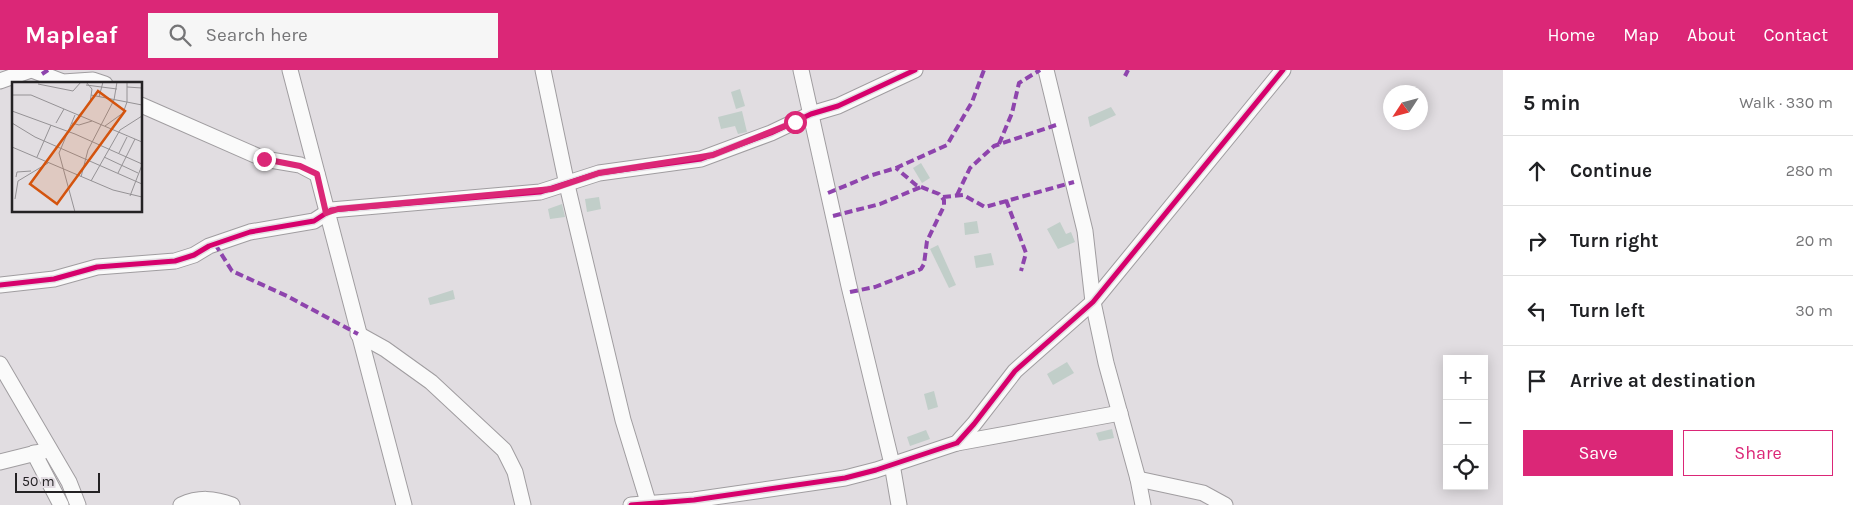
<!DOCTYPE html>
<html lang="en">
<head>
<meta charset="utf-8">
<style>
  body { margin:0; font-family:Karla,sans-serif; background:#f6f6f6; color:#202124 }
  .controls { position:absolute; right:15px; bottom:15px; display:grid; overflow:hidden; border-radius:0px; box-shadow:0 2px 12px #0003 }
  .controls button { width:45px; height:45px; display:grid; place-items:center; padding:0; border:0; border-bottom:1px solid #e0e0e0; background:#fff; color:#202124; font:25px sans-serif }
  .compass { position:absolute; left:1383px; top:15px; width:45px; height:45px; border-radius:50%; background:#fff; box-shadow:0 2px 12px #0003; rotate:234deg }
  .scale { position:absolute; left:15px; bottom:12px; width:85px; box-sizing:border-box; padding-left:5px; border:2px solid #242224; border-top:0; font-size:14px; line-height:18px; white-space:nowrap; color:#242224; -webkit-text-stroke:4px #e2dce2; paint-order:stroke }
  .stop { position:absolute; width:15px; height:15px; margin:-11px; border:4px solid #db2777; border-radius:50%; background:#fff }
  .stop.end { background:#db2777; border-color:#fff; box-shadow:0 1px 5px #0008 }
  .list { margin:0; padding:0; list-style:none }
  h2 { display:flex; justify-content:space-between; align-items:center; height:65px; margin:0; padding:0 20px; font-size:21px }
  h2 small { font-size:16px; font-weight:400; color:#757577 }
  .list li { display:grid; grid-template-columns:32px 1fr auto; gap:15px; align-items:center; box-sizing:border-box; height:70px; padding:0 20px; border-top:1px solid #e0e0e0 }
  .list b { display:block; font-size:19px; white-space:nowrap }
  .list em { font-size:16px; font-style:normal; color:#757577 }
  .actions { display:flex; gap:10px; padding:15px 20px }
  .actions a { flex:1; padding:11px 0; border:1px solid #db2777; border-radius:0px; text-align:center; font-size:18px; color:#db2777 }
  .actions .main { background:#db2777; color:#fff }
  .icon { flex:none; width:28px; height:28px; fill:none; stroke:currentColor; stroke-width:2; stroke-linecap:round; stroke-linejoin:round }
  .map { position:relative; flex:none; width:1503px; height:435px; overflow:hidden }
  header { display:flex; align-items:center; gap:30px; box-sizing:border-box; height:70px; padding:0 25px; background:#db2777; color:#fff }
  header strong { font-size:24px }
  nav { display:flex; gap:28px; margin-inline-start:auto; font-size:18px }
  .search { width:350px; height:45px; background:#f6f6f6; display:flex; align-items:center; gap:12px; box-sizing:border-box; padding:0 18px; border-radius:0px; color:#757577; font-size:19px }
  main { display:flex }
  aside { flex:1; background:#fff }
  .map>svg:first-child { display:block }
  .building { fill:#c1cec9 }
  .lines { fill:none; stroke-linecap:round; stroke-linejoin:round }
  .minor-casing { stroke:#a09da0; stroke-width:17 }
  .minor { stroke:#fafafa; stroke-width:15 }
  .quiet { stroke:#8e44ad; stroke-width:4; stroke-dasharray:8 4; stroke-linecap:butt }
  .cycleway-casing { stroke:#e2dce2; stroke-width:8 }
  .cycleway { stroke:#d6006c; stroke-width:5 }
  .route { stroke:#db2777; stroke-width:6 }
  .inset-road { fill:none; stroke:#959295; stroke-width:1 }
  .view { fill:#d4540e; fill-opacity:0.15; stroke:#d4540e; stroke-width:2.5 }
  .inset-edge { fill:none; stroke:#242224; stroke-width:2.5 }
</style>
</head>
<body>
<header>
<strong>Mapleaf</strong>
<div class="search"><svg class="icon" aria-label="search" viewBox="0 0 24 24"><circle cx="10" cy="10" r="6"/><path d="M15 15l6 6"/></svg>Search here</div>
<nav><a>Home</a><a>Map</a><a>About</a><a>Contact</a></nav>
</header>
<main>
<div class="map">
<svg width="1503" height="435" viewBox="0 0 1503 435">
  <rect width="100%" height="100%" fill="#e1dde1"/>
  <g class="building">
    <polygon points="740,19 745,36 736,39 731,22"/>
    <polygon points="1111,37 1116,45 1090,57 1088,47"/>
    <polygon points="742,41 747,62 738,64 735,56 721,59 718,47"/>
    <polygon points="921,93 930,108 922,113 913,98"/>
    <polygon points="599,127 601,139 587,142 585,129"/>
    <polygon points="562,134 565,147 550,149 548,139"/>
    <polygon points="977,151 979,163 965,165 964,153"/>
    <polygon points="1060,152 1066,164 1071,162 1075,172 1058,179 1047,159"/>
    <polygon points="938,175 956,215 949,218 930,179"/>
    <polygon points="991,183 994,195 976,198 974,186"/>
    <polygon points="453,220 455,229 430,235 428,228"/>
    <polygon points="1067,292 1074,303 1053,315 1047,304"/>
    <polygon points="934,321 938,337 928,340 924,324"/>
    <polygon points="1112,359 1114,368 1099,371 1096,363"/>
    <polygon points="926,360 930,369 910,376 907,367"/>
  </g>
  <g class="lines">
    <defs>
      <g id="minor">
        <polyline points="32,0 63,12 93,10 105,14"/>
        <polyline points="290,0 404,435"/>
        <polyline points="543,0 567,115 623,350 649,435"/>
        <polyline points="801,0 849,216 892,394 899,435"/>
        <polyline points="1046,0 1085,161 1093,232 1106,293 1138,409 1143,435"/>
        <polyline points="0,11 31,0"/>
        <polyline points="141,35 264,89 300,95 317,104"/>
        <polyline points="0,215 54,209 97,197 175,191 194,185 209,176 250,162 314,151 331,140 540,122 599,103 701,89 771,63 811,44 838,36 915,0"/>
        <polyline points="358,264 385,279 431,312 504,380 515,402 523,435"/>
        <polyline points="0,294 69,412 78,435"/>
        <polyline points="957,373 1120,343"/>
        <polyline points="34,383 61,435"/>
        <polyline points="0,392 44,381"/>
        <polyline points="1138,409 1203,423 1225,435"/>
        <path d="M181 435C199 427 214 428 232 435"/>
        <polyline points="631,435 694,430 845,408 876,400 957,373 974,354 1015,301 1093,232 1283,0"/>
      </g>
    </defs>
    <use href="#minor" class="minor-casing"/>
    <use href="#minor" class="minor"/>
    <g class="quiet">
      <polyline points="42,4 48,0"/>
      <polyline points="1125,6 1128,0"/>
      <polyline points="999,74 1012,43 1019,13 1040,0"/>
      <polyline points="828,123 869,106 896,98 947,75 972,32 984,0"/>
      <polyline points="957,125 970,98 994,76 1059,54"/>
      <polyline points="943,127 963,125 985,137 1074,112"/>
      <polyline points="1006,130 1026,183 1021,201"/>
      <polyline points="833,146 880,134 921,117"/>
      <polyline points="215,174 232,201 287,226 358,264"/>
      <polyline points="850,222 875,217 921,199 924,194 927,171 944,136 944,130 939,124 916,115 896,98"/>
    </g>
    <defs>
      <g id="cycleway">
        <polyline points="0,215 54,209 97,197 175,191 194,185 209,176 250,162 314,151 331,140 540,122 599,103 701,89 771,63 811,44 838,36 915,0"/>
        <polyline points="631,435 694,430 845,408 876,400 957,373 974,354 1015,301 1093,232 1283,0"/>
      </g>
    </defs>
    <use href="#cycleway" class="cycleway-casing"/>
    <use href="#cycleway" class="cycleway"/>
  </g>
  <g class="lines">
    <polyline class="route" points="264,89 300,96 317,104 326,143 338,139 552,119 599,103 713,85 795,52"/>
  </g>
  <g transform="translate(12 12)">
    <rect width="130" height="130" fill="#e1dde1"/>
    <path class="inset-road" d="M26 2 61 9 69 0M74 3 105 7M115 5 130 6M0 13H19L130 60M79 13 130 23M87 15 91 0M0 29 63 52 130 82M66 34 78 21 80 7 74 0M0 41 23 55 130 102M44 41 52 27M60 41 67 43 80 39M93 44 111 31 115 20V0M0 65 101 108 130 115M107 71 115 55M25 75 39 43M92 75 126 91M106 91 123 57M4 95 5 90 19 89M69 95 76 68 102 18 105 0M79 99 108 48 130 34M118 114 130 83M3 117 6 99 36 81M63 130 47 71 63 33"/>
    <path class="view" d="M86 9 113 29 45 122 18 102Z"/>
    <rect width="130" height="130" class="inset-edge"/>
  </g>
</svg>
<div class="controls">
<button>+</button>
<button>−</button>
<button><svg class="icon" aria-label="locate" viewBox="0 0 24 24"><circle cx="12" cy="12" r="6"/><path d="M12 2v4M12 18v4M2 12h4M18 12h4"/></svg></button>
</div>
<svg class="compass" viewBox="-18 -18 36 36"><path d="M0-13l5 13h-10z" fill="#e53935"/><path d="M0 13l5-13h-10z" fill="#757577"/></svg>
<div class="scale">50 m</div>
<div class="stop" style="left:795px;top:52px"></div>
<div class="stop end" style="left:264px;top:89px"></div>
</div>
<aside>
<h2>5 min<small>Walk · 330 m</small></h2>
<ul class="list">
<li><svg class="icon" aria-label="ahead" viewBox="0 0 24 24"><path d="M12 20V5M6 11l6-6 6 6"/></svg><div><b>Continue</b></div><em>280 m</em></li>
<li><svg class="icon" aria-label="right" viewBox="0 0 24 24"><path d="M7 20v-9h11M14 6l5 5-5 5"/></svg><div><b>Turn right</b></div><em>20 m</em></li>
<li><svg class="icon" aria-label="left" viewBox="0 0 24 24"><path d="M17 20v-9H6M10 6l-5 5 5 5"/></svg><div><b>Turn left</b></div><em>30 m</em></li>
<li><svg class="icon" aria-label="arrive" viewBox="0 0 24 24"><path d="M6 21V4h12l-3 4 3 4H6"/></svg><div><b>Arrive at destination</b></div></li>
</ul>
<div class="actions"><a class="main">Save</a><a>Share</a></div>
</aside>
</main>
</body>
</html>
